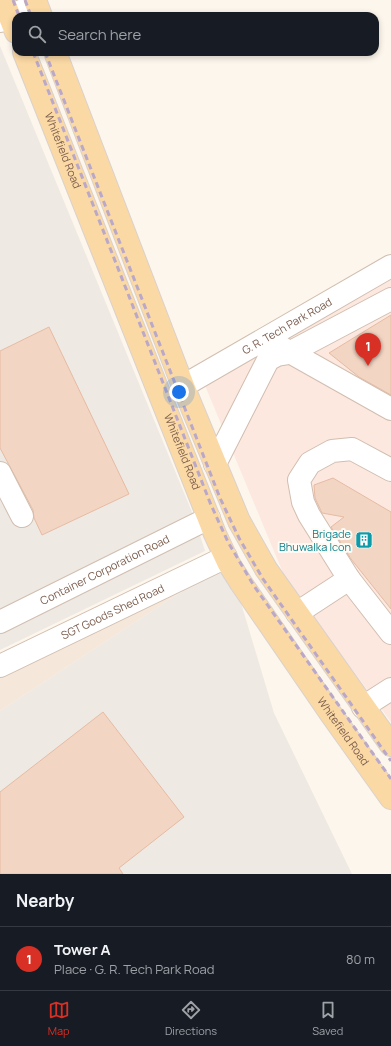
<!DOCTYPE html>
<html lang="en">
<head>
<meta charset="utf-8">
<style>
  body { margin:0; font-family:Manrope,sans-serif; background:#20242c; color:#f1f3f6 }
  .you { position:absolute; left:179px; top:392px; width:14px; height:14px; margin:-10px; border:3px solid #fff; border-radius:50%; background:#1a73e8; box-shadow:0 0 0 6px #1a73e833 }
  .badge { display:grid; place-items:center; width:26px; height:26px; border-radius:50%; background:#d93025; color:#fff; font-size:13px; font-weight:700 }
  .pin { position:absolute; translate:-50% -33px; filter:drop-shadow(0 1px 2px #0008) }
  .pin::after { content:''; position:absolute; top:21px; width:14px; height:12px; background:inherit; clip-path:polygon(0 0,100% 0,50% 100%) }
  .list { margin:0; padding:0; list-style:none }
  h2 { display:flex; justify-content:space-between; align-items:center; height:52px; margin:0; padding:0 16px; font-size:17px }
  h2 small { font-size:13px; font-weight:400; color:#9ea1a6 }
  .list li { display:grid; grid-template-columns:26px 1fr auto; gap:12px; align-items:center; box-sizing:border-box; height:64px; padding:0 16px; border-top:1px solid #363941 }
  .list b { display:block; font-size:15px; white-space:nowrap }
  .list p { margin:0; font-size:13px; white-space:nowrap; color:#9ea1a6 }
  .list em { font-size:13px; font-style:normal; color:#9ea1a6 }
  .icon { flex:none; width:22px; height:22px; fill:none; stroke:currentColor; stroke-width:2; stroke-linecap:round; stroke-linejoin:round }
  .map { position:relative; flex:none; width:391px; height:874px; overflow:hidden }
  .search { position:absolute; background:#171b24; box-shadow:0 2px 6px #0003; left:12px; right:12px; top:12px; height:44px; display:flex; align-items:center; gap:10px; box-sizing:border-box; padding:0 14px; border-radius:12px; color:#9ea1a6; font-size:15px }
  .sheet { height:116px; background:#171b24 }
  nav { display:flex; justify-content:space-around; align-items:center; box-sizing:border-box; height:56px; border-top:1px solid #363941; background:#171b24; font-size:11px; color:#9ea1a6 }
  nav a { display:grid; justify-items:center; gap:2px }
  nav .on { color:#d93025 }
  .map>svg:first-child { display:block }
  .residential { fill:#f5e8da }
  .commercial { fill:#fde8e0 }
  .industrial { fill:#efe9e4 }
  .building { fill:#f3d5c3; stroke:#e6bba3 }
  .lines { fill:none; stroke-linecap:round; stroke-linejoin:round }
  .minor-casing { stroke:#d1beb0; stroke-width:24 }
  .major-casing { stroke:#dad1cd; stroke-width:24 }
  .minor { stroke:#fff; stroke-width:22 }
  .major { stroke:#fbd9a5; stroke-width:22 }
  .rail { stroke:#b9a8c9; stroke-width:3; stroke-dasharray:6 4; stroke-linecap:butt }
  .labels { text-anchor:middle; stroke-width:4; stroke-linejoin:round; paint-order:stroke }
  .street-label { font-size:11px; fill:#7a5c4d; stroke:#fffaf3 }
  .culture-label { font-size:11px; fill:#0d838f; stroke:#fffaf3; text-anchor:end }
</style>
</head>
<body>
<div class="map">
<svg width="391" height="874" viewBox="0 0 391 874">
  <rect width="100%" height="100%" fill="#fdf6ec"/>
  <polygon class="residential" points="219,567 0,711 0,677"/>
  <polygon class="commercial" points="391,276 391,722 286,580 204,383"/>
  <g class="industrial">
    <polygon points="0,46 194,517 205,551 0,650"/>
    <polygon points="219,567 241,603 274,713 352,874 0,874 0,711"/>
  </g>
  <g class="building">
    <polygon points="391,315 391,395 359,377 329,353"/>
    <polygon points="49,327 129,494 42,535 34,518 33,510 0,448 0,351"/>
    <polygon points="333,478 391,512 391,609 351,559 331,527 344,517 322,513 315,498 314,485"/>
    <polygon points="103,712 184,817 119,868 123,874 0,874 0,792"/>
  </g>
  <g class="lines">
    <defs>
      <g id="minor">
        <polyline points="0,21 36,4"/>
        <polyline points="279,346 391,409"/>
        <path id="s1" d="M183 386 391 266"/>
        <polyline points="215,464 268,360 277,355 289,353 391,299"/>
        <polyline points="391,470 352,449 332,451 310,463 299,480 303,502 309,515 349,579 391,633"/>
        <polyline points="0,473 22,516"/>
        <polyline points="297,613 349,579"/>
        <path id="s2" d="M0 622 209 518"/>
        <path id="s3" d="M0 666 226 557"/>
        <polyline points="363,707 391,689"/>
      </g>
      <g id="major">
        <polyline points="3,0 16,32"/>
        <polyline points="35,0 41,16"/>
        <path id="s4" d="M24 52 215 534 229 564 241 583 331 714 391 798"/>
        <polyline points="55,52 183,386 239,521 266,569 391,745"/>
      </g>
    </defs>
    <use href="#minor" class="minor-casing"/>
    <use href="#major" class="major-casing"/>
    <use href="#minor" class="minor"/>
    <use href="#major" class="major"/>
    <g class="rail">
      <polyline points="13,0 19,16"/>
      <polyline points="25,0 31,16"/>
      <polyline points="33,52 211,505 228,542 254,586 391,779"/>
      <polyline points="45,52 220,498 239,538 263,579 391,761"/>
    </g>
  </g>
  <defs>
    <symbol id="building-square" viewBox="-11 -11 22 22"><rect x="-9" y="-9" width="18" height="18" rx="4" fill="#0f9aa8" stroke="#fffaf3"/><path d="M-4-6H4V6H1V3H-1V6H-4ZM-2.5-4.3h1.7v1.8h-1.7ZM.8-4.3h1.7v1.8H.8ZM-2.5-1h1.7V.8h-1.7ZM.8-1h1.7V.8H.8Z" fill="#fff"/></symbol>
  </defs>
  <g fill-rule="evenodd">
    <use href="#building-square" x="354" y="530" width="20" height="20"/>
  </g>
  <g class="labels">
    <g class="street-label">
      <text dy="4" stroke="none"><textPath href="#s4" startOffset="106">Whitefield Road</textPath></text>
      <text dy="4" stroke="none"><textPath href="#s1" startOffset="120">G. R. Tech Park Road</textPath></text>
      <text dy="4" stroke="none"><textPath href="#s4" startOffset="430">Whitefield Road</textPath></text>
      <text dy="4" stroke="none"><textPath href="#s2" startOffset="117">Container Corporation Road</textPath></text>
      <text dy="4" stroke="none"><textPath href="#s3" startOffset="125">SGT Goods Shed Road</textPath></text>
      <text dy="4" stroke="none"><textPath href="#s4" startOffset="754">Whitefield Road</textPath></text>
    </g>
    <g class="culture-label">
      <text x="351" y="538">Brigade<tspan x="351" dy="13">Bhuwalka Icon</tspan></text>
    </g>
  </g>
</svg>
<div class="you"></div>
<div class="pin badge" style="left:368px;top:366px">1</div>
<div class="search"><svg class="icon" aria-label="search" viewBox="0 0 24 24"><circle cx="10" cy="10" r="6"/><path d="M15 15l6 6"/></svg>Search here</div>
</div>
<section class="sheet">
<h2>Nearby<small></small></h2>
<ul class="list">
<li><span class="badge">1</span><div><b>Tower A</b><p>Place · G. R. Tech Park Road</p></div><em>80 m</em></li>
</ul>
</section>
<nav>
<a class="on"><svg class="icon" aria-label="map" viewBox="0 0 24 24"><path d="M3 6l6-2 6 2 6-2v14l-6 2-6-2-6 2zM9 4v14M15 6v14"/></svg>Map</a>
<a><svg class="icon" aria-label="directions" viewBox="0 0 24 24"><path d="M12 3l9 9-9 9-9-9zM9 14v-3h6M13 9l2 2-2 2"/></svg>Directions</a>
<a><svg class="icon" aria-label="saved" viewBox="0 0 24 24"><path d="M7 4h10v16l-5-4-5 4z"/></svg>Saved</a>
</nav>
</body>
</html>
